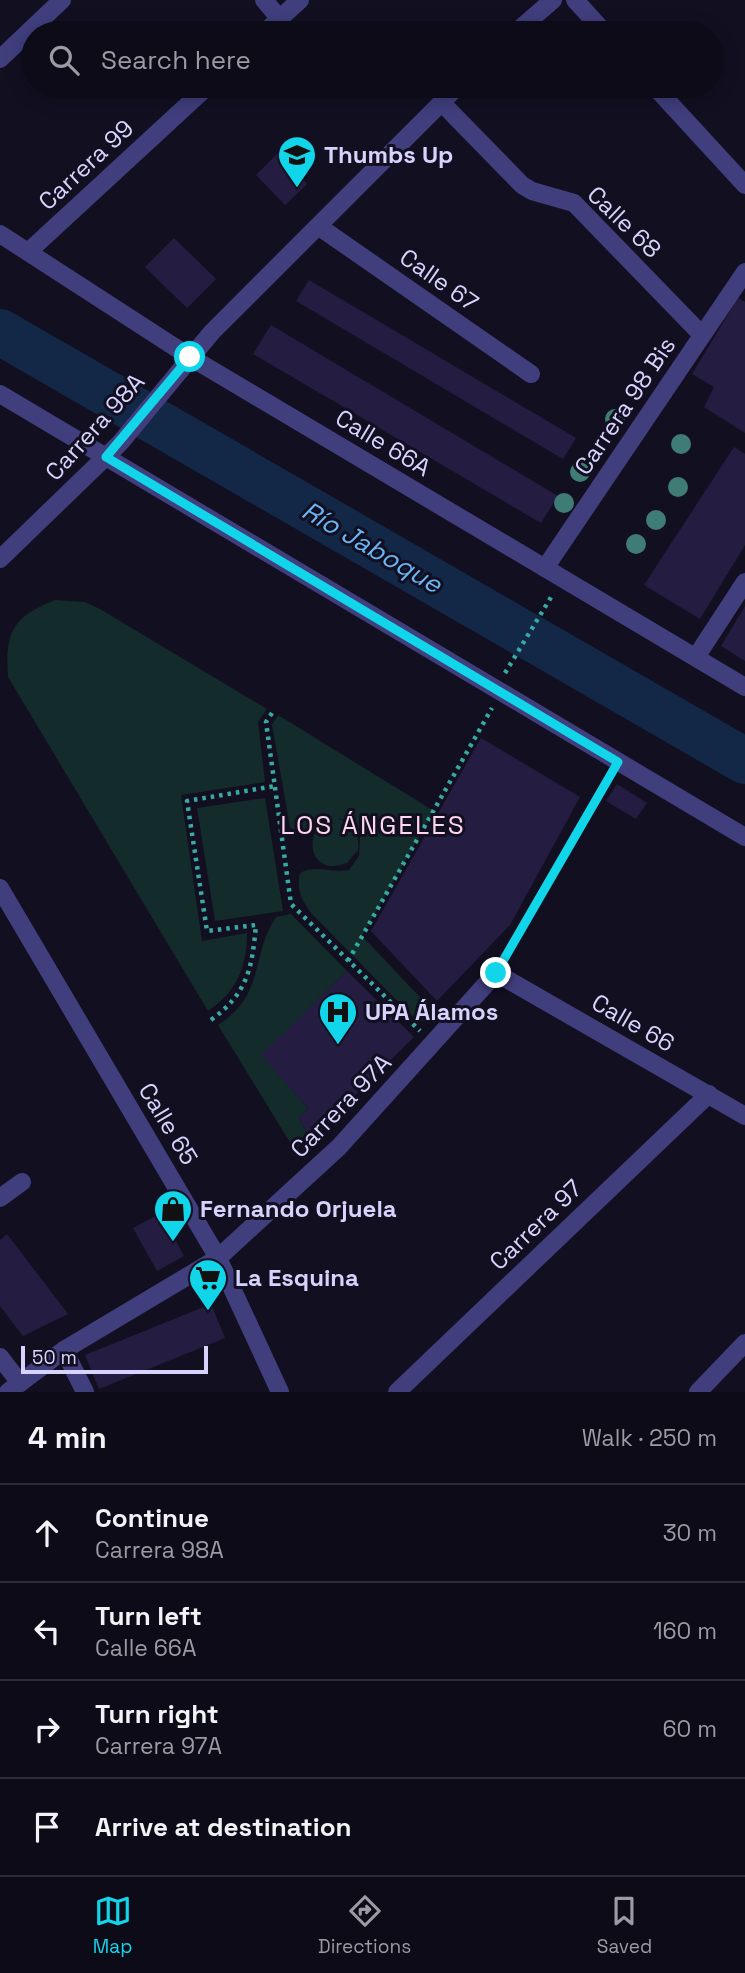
<!DOCTYPE html>
<html lang="en">
<head>
<meta charset="utf-8">
<style>
  body { margin:0; font-family:"Space Grotesk",sans-serif; background:#171422; color:#f1f3f6 }
  .scale { position:absolute; left:21px; bottom:18px; width:187px; box-sizing:border-box; padding-left:7px; border:4px solid #d7d3fc; border-top:0; font-size:19px; line-height:24px; white-space:nowrap; color:#d7d3fc; -webkit-text-stroke:5px #120f21; paint-order:stroke }
  .stop { position:absolute; width:21px; height:21px; margin:-16px; border:5px solid #11d5e9; border-radius:50%; background:#fff }
  .stop.end { background:#11d5e9; border-color:#fff; box-shadow:0 2px 7px #0008 }
  .list { margin:0; padding:0; list-style:none }
  h2 { display:flex; justify-content:space-between; align-items:center; height:91px; margin:0; padding:0 28px; font-size:30px }
  h2 small { font-size:23px; font-weight:400; color:#9b9ba2 }
  .list li { display:grid; grid-template-columns:46px 1fr auto; gap:21px; align-items:center; box-sizing:border-box; height:98px; padding:0 28px; border-top:2px solid #2e2b38 }
  .list b { display:block; font-size:26px; white-space:nowrap }
  .list p { margin:0; font-size:23px; white-space:nowrap; color:#9b9ba2 }
  .list em { font-size:23px; font-style:normal; color:#9b9ba2 }
  .icon { flex:none; width:38px; height:38px; fill:none; stroke:currentColor; stroke-width:2; stroke-linecap:round; stroke-linejoin:round }
  .map { position:relative; flex:none; width:745px; height:1392px; overflow:hidden }
  .search { position:absolute; background:#0e0b19; box-shadow:0 4px 18px #0003; left:21px; right:21px; top:21px; height:77px; display:flex; align-items:center; gap:18px; box-sizing:border-box; padding:0 24px; border-radius:38px; color:#9b9ba2; font-size:26px }
  .sheet { height:483px; background:#0e0b19 }
  nav { display:flex; justify-content:space-around; align-items:center; box-sizing:border-box; height:98px; border-top:2px solid #2e2b38; background:#0e0b19; font-size:19px; color:#9b9ba2 }
  nav a { display:grid; justify-items:center; gap:4px }
  nav .on { color:#11d5e9 }
  .map>svg:first-child { display:block }
  .green { fill:#132b2a }
  .lines { fill:none; stroke-linecap:round; stroke-linejoin:round }
  .river { stroke:#132847; stroke-width:46 }
  .building { fill:#241d41 }
  .path { stroke:#37aba3; stroke-width:4.5; stroke-dasharray:3.5 5; stroke-linecap:butt }
  .minor { stroke:#403e7d; stroke-width:18 }
  .tree { fill:#3f7c75 }
  .route { stroke:#11d5e9; stroke-width:9 }
  .labels { text-anchor:middle; stroke-width:6; stroke-linejoin:round; paint-order:stroke }
  .poi-label { font-size:24px; font-weight:bold; fill:#d7d3fc; stroke:#120f21; text-anchor:start }
  .street-label { font-size:24px; fill:#d7d3fc; stroke:#120f21 }
  .water-label { font-size:26px; font-style:italic; fill:#69b4f4; stroke:#120f21 }
  .neighbourhood-label { font-size:26px; letter-spacing:2px; fill:#fcd5ee; stroke:#120f21 }
</style>
</head>
<body>
<div class="map">
<svg width="745" height="1392" viewBox="0 0 745 1392">
  <rect width="100%" height="100%" fill="#120f21"/>
  <g class="green">
    <path d="M55 600 85 602 100 609 267 709 258 722 265 782 181 795 202 941 247 933C247 966 237 992 208 1011L8 677C5 633 12 617 55 600Z"/>
    <path d="M278 715 434 811 362 936 434 1012 419 1023 311 913C302 900 296 890 300 873 314 864 332 873 349 870L359 856 360 836 348 820 337 818C352 824 360 832 358 850L347 863C318 875 303 849 319 825 309 831 300 836 290 827L272 725Z"/>
    <polygon points="265,798 283,911 215,921 197,808"/>
    <path d="M291 914 347 971 262 1055 308 1108 299 1118 311 1139 294 1149 218 1025C266 994 250 956 276 917Z"/>
  </g>
  <g class="lines">
    <polyline class="river" points="0,332 745,761"/>
  </g>
  <g class="building">
    <polygon points="278,153 307,184 285,205 256,175"/>
    <polygon points="174,238 216,279 187,308 145,267"/>
    <polygon points="309,280 576,438 563,459 296,301"/>
    <polygon points="738,298 745,302 745,433 704,407 714,387 692,374"/>
    <polygon points="271,325 558,496 541,523 253,354"/>
    <polygon points="734,447 745,454 745,545 700,619 644,585"/>
    <polygon points="745,606 745,661 721,646"/>
    <polygon points="481,738 580,797 510,925 437,1001 371,931"/>
    <polygon points="617,784 647,803 636,819 606,801"/>
    <polygon points="347,971 414,1037 311,1139 299,1118 308,1108 261,1055"/>
    <polygon points="161,1213 184,1256 157,1271 133,1228"/>
    <polygon points="7,1234 68,1314 23,1336 0,1306 0,1240"/>
    <polygon points="211,1304 225,1338 99,1389 85,1355"/>
  </g>
  <g class="lines">
    <g class="path">
      <polyline points="505,673 553,594"/>
      <polyline points="272,713 266,722 291,904 420,1031"/>
      <polyline points="506,957 608,779"/>
      <polyline points="348,961 492,708"/>
      <path d="M211 1020C248 993 252 968 256 925L207 931 187 801 275 786"/>
    </g>
    <g class="minor">
      <polyline points="264,0 280,19"/>
      <polyline points="575,0 605,33"/>
      <polyline points="264,33 300,0"/>
      <polyline points="515,33 553,0"/>
      <polyline points="0,59 62,0"/>
      <polyline points="654,86 745,185"/>
      <polyline points="441,102 522,185 532,191 574,203 702,335"/>
      <polyline points="318,226 531,374"/>
      <polyline points="0,234 190,357 745,687"/>
      <polyline points="29,251 208,86"/>
      <polyline points="0,394 745,837"/>
      <polyline points="0,559 120,443 212,332 458,86"/>
      <polyline points="545,568 745,272"/>
      <polyline points="696,657 745,582"/>
      <polyline points="0,888 218,1258 280,1392"/>
      <polyline points="0,1198 22,1182"/>
      <polyline points="64,1350 85,1392"/>
      <polyline points="0,1357 20,1383"/>
      <polyline points="8,1392 64,1350 218,1258 339,1147 496,973 745,1116"/>
      <polyline points="397,1392 709,1094"/>
      <polyline points="698,1392 745,1343"/>
    </g>
  </g>
  <g class="tree">
    <circle cx="615" cy="419" r="10"/>
    <circle cx="681" cy="444" r="10"/>
    <circle cx="580" cy="472" r="10"/>
    <circle cx="678" cy="487" r="10"/>
    <circle cx="564" cy="503" r="10"/>
    <circle cx="656" cy="520" r="10"/>
    <circle cx="636" cy="544" r="10"/>
  </g>
  <g class="lines">
    <polyline class="route" points="190,357 106,457 618,762 496,973"/>
  </g>
  <defs>
    <symbol id="school-pin" viewBox="-11 -11 22 30"><path d="M0 17L-7.5 6A9.5 9.5 0 1 1 7.5 6Z" fill="#11d5e9" stroke="#120f21"/><path d="M0-5L7-2L0 1L-7-2ZM-4 1L0 2.5L4 1V4Q0 6-4 4Z" fill="#111"/></symbol>
    <symbol id="hospital-pin" viewBox="-11 -11 22 30"><path d="M0 17L-7.5 6A9.5 9.5 0 1 1 7.5 6Z" fill="#11d5e9" stroke="#120f21"/><path d="M-5-5h3v3.5h4V-5h3V5h-3V1.5h-4V5h-3Z" fill="#111"/></symbol>
    <symbol id="shop-pin" viewBox="-11 -11 22 30"><path d="M0 17L-7.5 6A9.5 9.5 0 1 1 7.5 6Z" fill="#11d5e9" stroke="#120f21"/><path d="M-5-2.5h2.3a2.7 3.5 0 0 1 5.4 0H5L5.5 6h-11ZM-1.5-2.5h3a1.5 2.3 0 0 0-3 0Z" fill="#111"/></symbol>
    <symbol id="supermarket-pin" viewBox="-11 -11 22 30"><path d="M0 17L-7.5 6A9.5 9.5 0 1 1 7.5 6Z" fill="#11d5e9" stroke="#120f21"/><path d="M-6-5.5h2.5l.6 2H6L4.5 2H-2.5L-4.4-4H-6ZM-1.5 3.2a1.3 1.3 0 1 0 .1 0ZM3 3.2a1.3 1.3 0 1 0 .1 0Z" fill="#111"/></symbol>
  </defs>
  <g fill-rule="evenodd">
    <use href="#school-pin" x="275" y="133" width="44" height="60"/>
    <use href="#hospital-pin" x="316" y="990" width="44" height="60"/>
    <use href="#shop-pin" x="151" y="1187" width="44" height="60"/>
    <use href="#supermarket-pin" x="186" y="1256" width="44" height="60"/>
  </g>
  <g class="labels">
    <g class="poi-label">
      <text x="324" y="163">Thumbs Up</text>
      <text x="365" y="1020">UPA Álamos</text>
      <text x="200" y="1217">Fernando Orjuela</text>
      <text x="235" y="1286">La Esquina</text>
    </g>
    <g class="street-label">
      <text transform="translate(86 165) rotate(-43)" y="8">Carrera 99</text>
      <text transform="translate(624 222) rotate(44)" y="8">Calle 68</text>
      <text transform="translate(439 280) rotate(35)" y="8">Calle 67</text>
      <text transform="translate(625 406) rotate(-56)" y="8">Carrera 98 Bis</text>
      <text transform="translate(95 427) rotate(-48)" y="8">Carrera 98A</text>
      <text transform="translate(383 443) rotate(31)" y="8">Calle 66A</text>
      <text transform="translate(633 1023) rotate(30)" y="8">Calle 66</text>
      <text transform="translate(341 1106) rotate(-46)" y="8">Carrera 97A</text>
      <text transform="translate(168 1124) rotate(59)" y="8">Calle 65</text>
      <text transform="translate(536 1225) rotate(-44)" y="8">Carrera 97</text>
    </g>
    <g class="water-label">
      <text transform="translate(372 547) rotate(30)" y="9">Río Jaboque</text>
    </g>
    <g class="neighbourhood-label">
      <text x="373" y="834">LOS ÁNGELES</text>
    </g>
  </g>
</svg>
<div class="scale">50 m</div>
<div class="stop" style="left:190px;top:357px"></div>
<div class="stop end" style="left:496px;top:973px"></div>
<div class="search"><svg class="icon" aria-label="search" viewBox="0 0 24 24"><circle cx="10" cy="10" r="6"/><path d="M15 15l6 6"/></svg>Search here</div>
</div>
<section class="sheet">
<h2>4 min<small>Walk · 250 m</small></h2>
<ul class="list">
<li><svg class="icon" aria-label="ahead" viewBox="0 0 24 24"><path d="M12 20V5M6 11l6-6 6 6"/></svg><div><b>Continue</b><p>Carrera 98A</p></div><em>30 m</em></li>
<li><svg class="icon" aria-label="left" viewBox="0 0 24 24"><path d="M17 20v-9H6M10 6l-5 5 5 5"/></svg><div><b>Turn left</b><p>Calle 66A</p></div><em>160 m</em></li>
<li><svg class="icon" aria-label="right" viewBox="0 0 24 24"><path d="M7 20v-9h11M14 6l5 5-5 5"/></svg><div><b>Turn right</b><p>Carrera 97A</p></div><em>60 m</em></li>
<li><svg class="icon" aria-label="arrive" viewBox="0 0 24 24"><path d="M6 21V4h12l-3 4 3 4H6"/></svg><div><b>Arrive at destination</b></div></li>
</ul>
</section>
<nav>
<a class="on"><svg class="icon" aria-label="map" viewBox="0 0 24 24"><path d="M3 6l6-2 6 2 6-2v14l-6 2-6-2-6 2zM9 4v14M15 6v14"/></svg>Map</a>
<a><svg class="icon" aria-label="directions" viewBox="0 0 24 24"><path d="M12 3l9 9-9 9-9-9zM9 14v-3h6M13 9l2 2-2 2"/></svg>Directions</a>
<a><svg class="icon" aria-label="saved" viewBox="0 0 24 24"><path d="M7 4h10v16l-5-4-5 4z"/></svg>Saved</a>
</nav>
</body>
</html>
